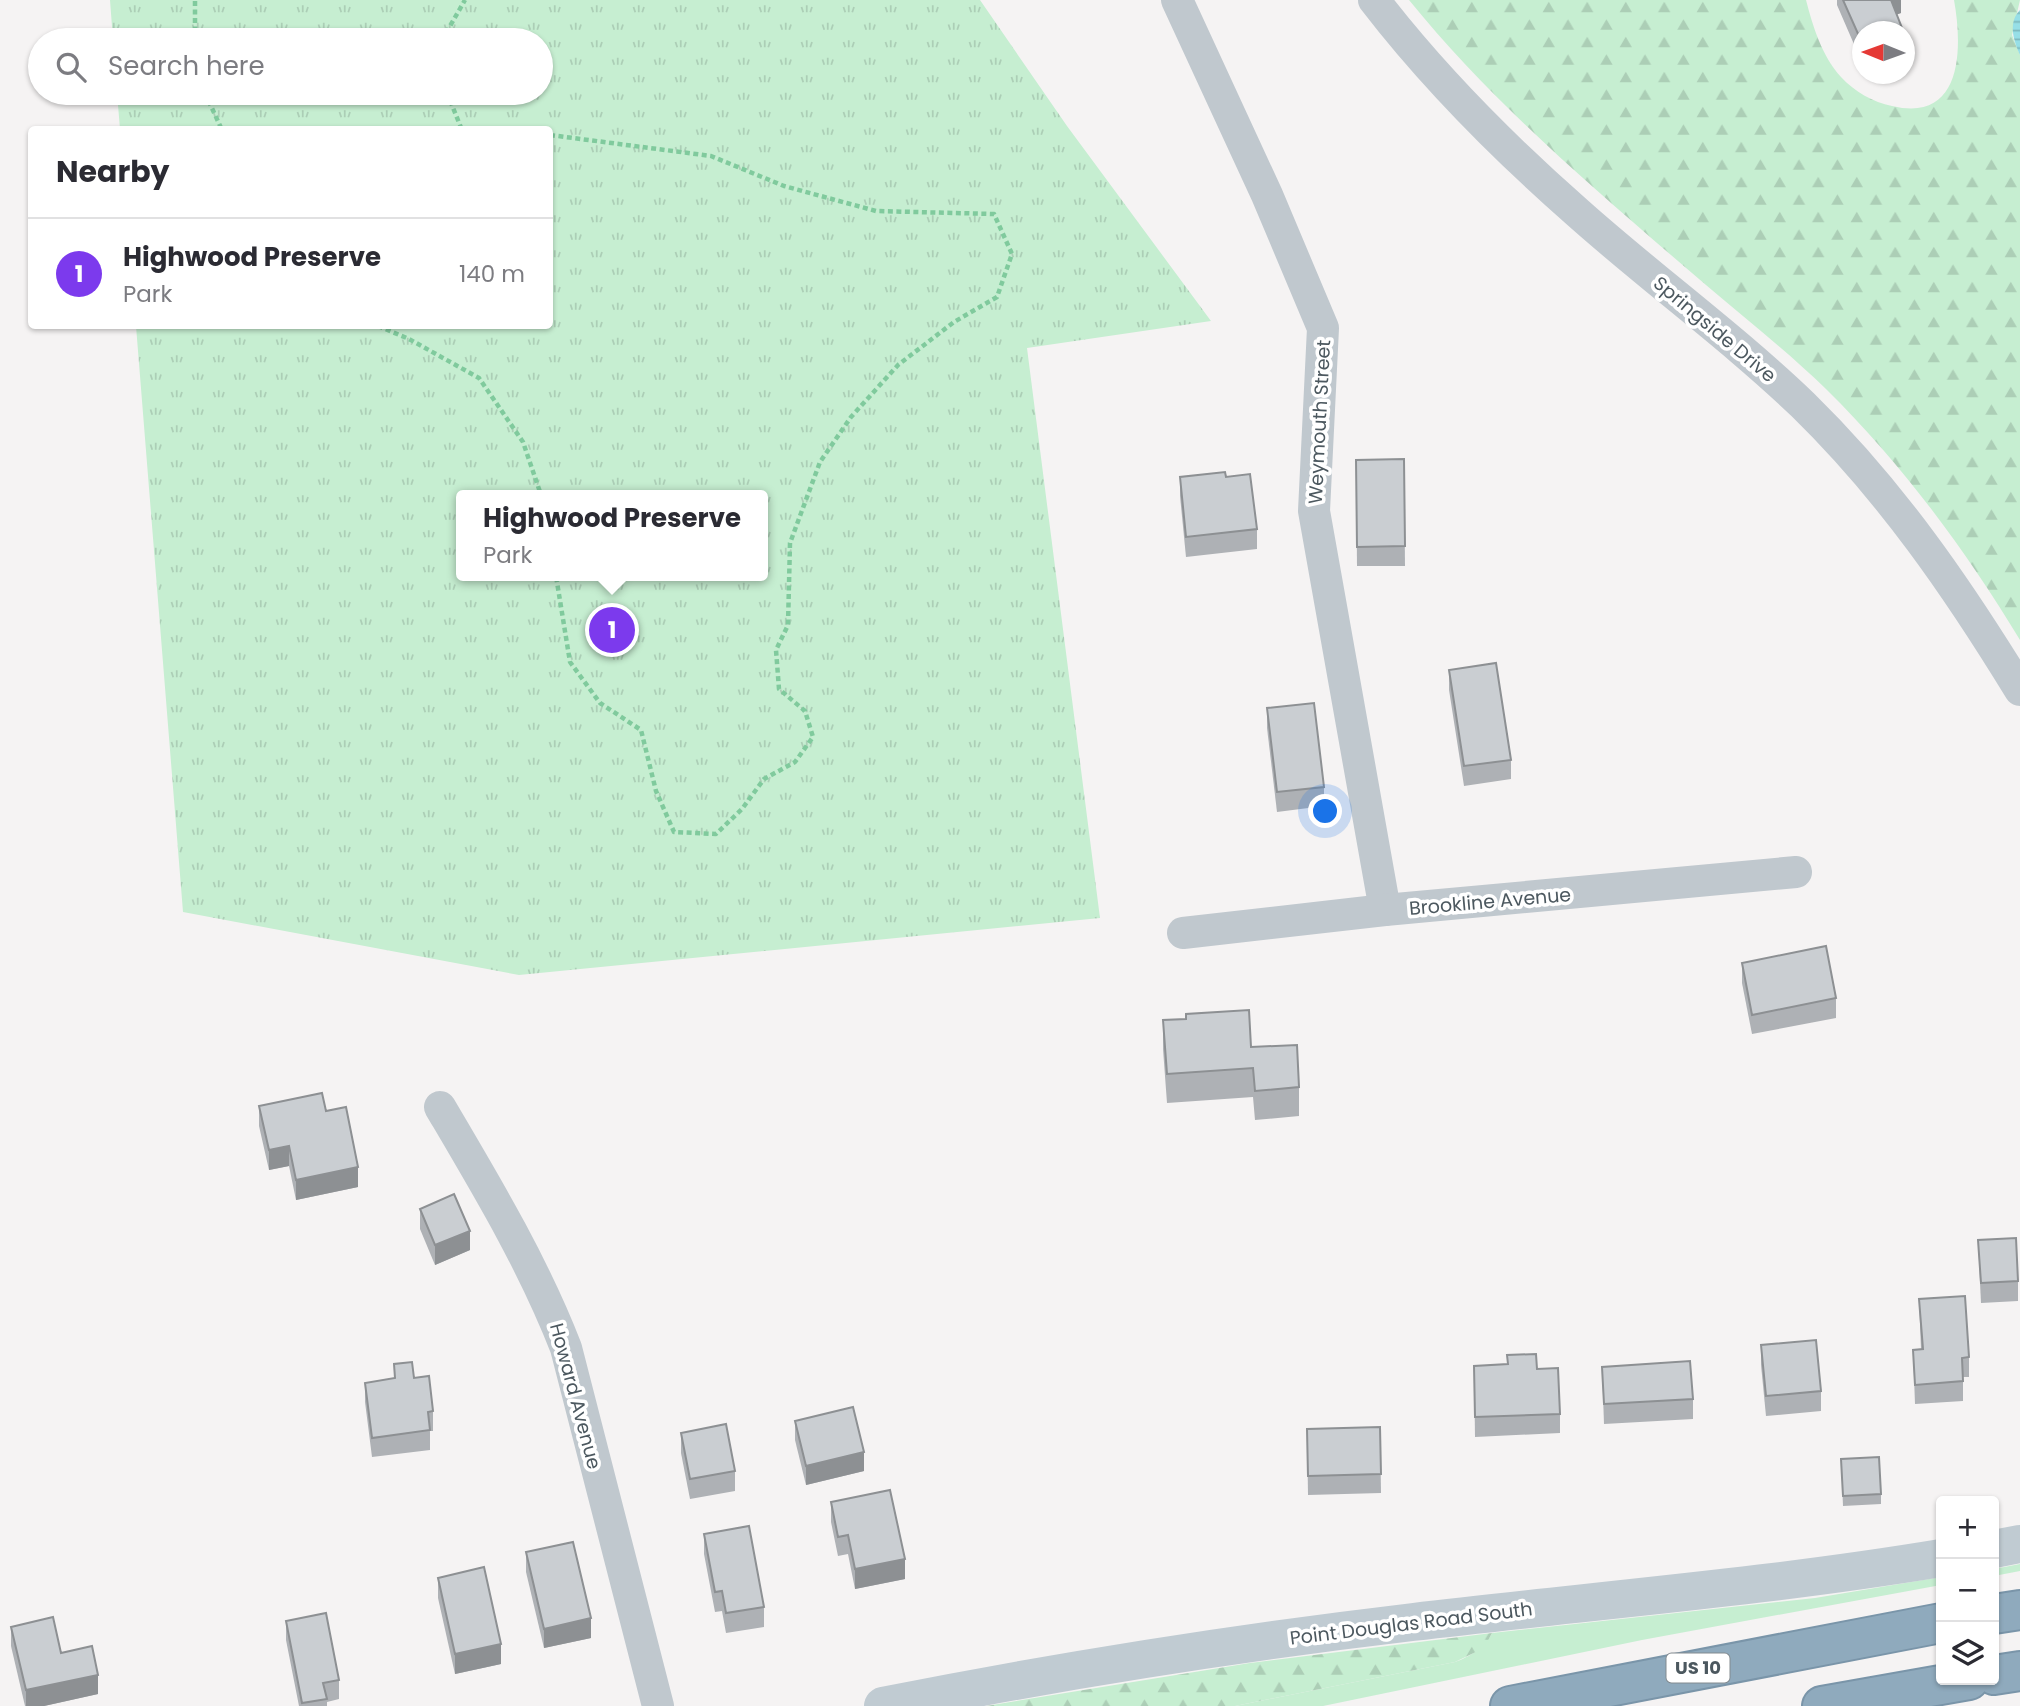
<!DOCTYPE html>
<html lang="en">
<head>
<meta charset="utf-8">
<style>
  body { margin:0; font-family:Poppins,sans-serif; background:#f2f2f3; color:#2b2b33 }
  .controls { position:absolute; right:21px; bottom:21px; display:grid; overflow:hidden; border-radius:7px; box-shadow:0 2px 5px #0004 }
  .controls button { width:63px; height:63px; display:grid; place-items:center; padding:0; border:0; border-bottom:2px solid #e1e1e2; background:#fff; color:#2b2b33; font:35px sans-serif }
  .compass { position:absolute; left:1852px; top:21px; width:63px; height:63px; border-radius:50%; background:#fff; box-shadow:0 2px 5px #0004; rotate:271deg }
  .you { position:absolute; left:1326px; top:812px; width:24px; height:24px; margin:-18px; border:5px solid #fff; border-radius:50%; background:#1a73e8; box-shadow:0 0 0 10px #1a73e833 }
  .badge { display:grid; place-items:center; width:46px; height:46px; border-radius:50%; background:#7c3aed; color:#fff; font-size:23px; font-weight:700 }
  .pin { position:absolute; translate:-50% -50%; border:4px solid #fff; box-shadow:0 2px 7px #0006 }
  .popup { position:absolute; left:456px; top:490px; width:312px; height:91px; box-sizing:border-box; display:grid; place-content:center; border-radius:7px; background:#fff; filter:drop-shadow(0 2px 5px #0005); font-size:23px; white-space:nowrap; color:#7c7c81 }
  .popup b { font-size:26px; color:#2b2b33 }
  .popup::after { content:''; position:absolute; left:50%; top:100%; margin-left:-14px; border:14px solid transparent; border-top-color:#fff }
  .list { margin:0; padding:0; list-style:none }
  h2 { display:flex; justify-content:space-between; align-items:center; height:91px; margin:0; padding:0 28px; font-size:30px }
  h2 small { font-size:23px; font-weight:400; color:#7c7c81 }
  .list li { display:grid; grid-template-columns:46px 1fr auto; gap:21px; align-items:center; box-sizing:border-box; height:112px; padding:0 28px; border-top:2px solid #e1e1e2 }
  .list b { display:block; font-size:26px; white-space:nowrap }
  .list p { margin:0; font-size:23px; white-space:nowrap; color:#7c7c81 }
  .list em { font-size:23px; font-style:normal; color:#7c7c81 }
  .icon { flex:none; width:38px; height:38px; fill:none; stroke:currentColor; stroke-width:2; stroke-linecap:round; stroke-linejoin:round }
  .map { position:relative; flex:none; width:2020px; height:1706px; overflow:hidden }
  .search { position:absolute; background:#fff; box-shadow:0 2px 5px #0004; left:28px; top:28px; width:525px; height:77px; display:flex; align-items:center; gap:18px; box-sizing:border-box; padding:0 24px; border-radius:38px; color:#7c7c81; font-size:26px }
  .panel { position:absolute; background:#fff; box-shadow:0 2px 5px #0004; left:28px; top:126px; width:525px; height:203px; border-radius:7px }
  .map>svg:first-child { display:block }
  .grass { fill:#c6eed1 }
  .forest { fill:url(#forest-firs) }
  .park { fill:url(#park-tufts); fill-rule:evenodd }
  .water { fill:url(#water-rules) }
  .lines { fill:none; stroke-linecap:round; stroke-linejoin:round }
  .highway-casing { stroke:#7a95a9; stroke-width:42 }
  .path { stroke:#80ca9d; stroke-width:4.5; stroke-dasharray:5 3.5; stroke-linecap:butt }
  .street { stroke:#c0c8ce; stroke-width:32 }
  .secondary { stroke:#c0cbd2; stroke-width:38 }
  .highway { stroke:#8faabd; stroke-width:38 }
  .wall { fill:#aeb1b5 }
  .shaded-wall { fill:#8d9093 }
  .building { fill:#caced2; stroke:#8d9093; stroke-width:2 }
  .labels { text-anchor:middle; stroke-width:7; stroke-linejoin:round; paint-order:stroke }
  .shield { fill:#fff; stroke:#828a8f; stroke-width:2 }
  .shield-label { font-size:18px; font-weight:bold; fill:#4c585f }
  .street-label { font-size:19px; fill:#4c585f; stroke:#fff }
</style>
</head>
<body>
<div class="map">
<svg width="2020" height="1706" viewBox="0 0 2020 1706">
  <defs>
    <pattern id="forest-firs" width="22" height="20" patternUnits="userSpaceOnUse" patternTransform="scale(1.75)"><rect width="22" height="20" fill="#c6eed1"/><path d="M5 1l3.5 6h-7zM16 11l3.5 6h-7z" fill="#acceb6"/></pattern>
    <pattern id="park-tufts" width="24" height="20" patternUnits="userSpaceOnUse" patternTransform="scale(1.75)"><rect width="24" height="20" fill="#c6eed1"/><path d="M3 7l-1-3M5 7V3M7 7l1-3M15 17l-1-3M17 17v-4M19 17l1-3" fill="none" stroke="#acceb6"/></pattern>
    <pattern id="water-rules" width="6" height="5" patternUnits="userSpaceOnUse" patternTransform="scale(1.75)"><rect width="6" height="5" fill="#97dfe7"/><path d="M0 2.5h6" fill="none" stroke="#7db8be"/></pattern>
  </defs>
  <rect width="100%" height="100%" fill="#f5f3f3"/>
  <g class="grass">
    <polygon points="2020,1564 2020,1571 1994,1576 1994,1569"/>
    <path d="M1941 1577V1585L1642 1640 1323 1706H1235L1455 1662C1469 1657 1486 1647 1492 1633L1815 1598Z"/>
  </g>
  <g class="forest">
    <path d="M1409 0H1806C1813 27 1822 56 1841 77 1855 92 1873 102 1892 106 1962 123 1963 50 1954 0H2020L2012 35 2020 55V640C1965 549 1902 464 1826 389 1788 352 1746 319 1706 285 1601 195 1496 107 1409 0Z"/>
    <polygon points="1492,1633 1484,1648 1455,1662 1235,1706 986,1706 1250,1663"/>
  </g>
  <path class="park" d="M110 0H980L1067 126 1211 321 1027 348 1100 918 519 975 183 912 136 326H550V130L120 129 117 93H541V40H113ZM462 495H762V576H462Z"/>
  <path class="water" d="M2020 10V55C2013 40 2008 22 2020 10Z"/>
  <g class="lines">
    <defs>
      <g id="highway">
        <polyline points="1994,1614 2020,1610"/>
        <polyline points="1994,1675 2020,1671"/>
        <polyline points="1510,1706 1941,1623"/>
        <polyline points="1822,1706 1969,1680"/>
      </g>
    </defs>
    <use href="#highway" class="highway-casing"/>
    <g class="path">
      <polyline points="195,40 195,0"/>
      <polyline points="442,40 465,0"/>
      <polyline points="205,93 222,130"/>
      <polyline points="447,93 462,130"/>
      <polyline points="550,135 711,156 784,186 876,211 994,214 1012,254 997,297 954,322 898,365 851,417 820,462 790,543 788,625 776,650 779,689 805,711 813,737 795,762 764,779 742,809 716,834 674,832 656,791 641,730 600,703 570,662 556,576"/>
      <polyline points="378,326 409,339 479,378 523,442 541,495"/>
    </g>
    <g class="street">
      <polyline points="1177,0 1267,195 1323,328 1314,511 1385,910"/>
      <path d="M1374 0C1434 78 1504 148 1578 213 1652 279 1732 337 1803 405 1890 490 1957 587 2020 690"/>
      <polyline points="1183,933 1385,910 1796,872"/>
      <path d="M440 1107C486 1185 533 1263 566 1348L658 1706"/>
    </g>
    <g class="secondary">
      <polyline points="1994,1549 2020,1544"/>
      <path d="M883 1706C1059 1671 1235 1643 1413 1622 1590 1601 1766 1587 1941 1558"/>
    </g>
    <use href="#highway" class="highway"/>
  </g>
  <g class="wall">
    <polygon points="1837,0 1901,0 1901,13 1897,14 1902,32 1863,32 1863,65 1837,5"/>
    <polygon points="1404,459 1405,566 1357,566 1356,460"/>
    <polygon points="1180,477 1226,477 1257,529 1257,549 1186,557 1180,496"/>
    <polygon points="1449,670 1511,760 1511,779 1464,786 1449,690"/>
    <polygon points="1267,708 1324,787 1324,806 1277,812 1267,728"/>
    <polygon points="1742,963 1836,998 1836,1018 1752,1034 1742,983"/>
    <polygon points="1163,1020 1251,1047 1299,1087 1299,1116 1255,1120 1253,1097 1167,1103 1163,1049"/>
    <polygon points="259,1106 326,1111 358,1187 296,1200 289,1166 269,1170 259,1126"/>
    <polygon points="420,1209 470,1250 435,1265 420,1229"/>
    <polygon points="1978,1240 2018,1281 2018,1301 1981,1303"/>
    <polygon points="1919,1299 1969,1357 1969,1377 1963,1377 1963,1401 1915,1404 1913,1350 1921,1349"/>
    <polygon points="1761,1345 1821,1391 1821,1411 1766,1416 1761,1365"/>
    <polygon points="394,1364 414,1378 433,1411 433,1431 430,1431 430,1450 372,1457 365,1402 365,1383 394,1378"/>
    <polygon points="1474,1366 1537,1369 1560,1414 1560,1433 1475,1437"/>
    <polygon points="1602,1367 1693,1399 1693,1419 1604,1424"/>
    <polygon points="795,1421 864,1471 806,1485 795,1440"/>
    <polygon points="1380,1427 1381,1493 1308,1495 1307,1429"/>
    <polygon points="681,1433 735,1471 735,1491 690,1499 681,1453"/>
    <polygon points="1841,1459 1881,1494 1881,1504 1843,1506"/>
    <polygon points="831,1502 905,1579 855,1589 848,1554 838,1556 831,1522"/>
    <polygon points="704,1534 764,1607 764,1627 726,1633 722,1611 715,1612 704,1554"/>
    <polygon points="526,1552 591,1638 544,1648 526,1572"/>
    <polygon points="438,1578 501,1664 455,1674 438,1598"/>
    <polygon points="286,1621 339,1680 339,1699 327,1702 327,1706 299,1706 286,1640"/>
    <polygon points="11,1627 61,1653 98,1694 44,1706 25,1706 11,1646"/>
  </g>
  <g class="shaded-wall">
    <polygon points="1890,0 1901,0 1901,13 1890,17"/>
    <polygon points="289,1146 289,1166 269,1170 269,1150"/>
    <polygon points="358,1167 358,1187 296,1200 296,1180"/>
    <polygon points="470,1231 470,1250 435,1265 435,1245"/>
    <polygon points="864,1452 864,1471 806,1485 806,1466"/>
    <polygon points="905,1559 905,1579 855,1589 855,1569"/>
    <polygon points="591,1618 591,1638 544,1648 544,1629"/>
    <polygon points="501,1644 501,1664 455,1674 455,1654"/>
    <polygon points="98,1675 98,1694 44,1706 26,1706 26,1690"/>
  </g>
  <g class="building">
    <polygon points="1843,0 1891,0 1902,28 1893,32 1863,32 1863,45"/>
    <polygon points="1404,459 1405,546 1357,547 1356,460"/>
    <polygon points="1225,472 1226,477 1250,474 1257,529 1186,537 1180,477"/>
    <polygon points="1496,663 1511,760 1464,766 1449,670"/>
    <polygon points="1314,703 1324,787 1277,792 1267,708"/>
    <polygon points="1826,946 1836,998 1752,1015 1742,963"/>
    <polygon points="1249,1010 1251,1047 1297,1045 1299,1087 1255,1091 1253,1068 1167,1074 1163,1020 1186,1019 1186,1014"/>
    <polygon points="322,1093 326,1111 346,1107 358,1167 296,1180 289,1146 269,1150 259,1106"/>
    <polygon points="454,1194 470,1231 435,1245 420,1209"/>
    <polygon points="2016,1238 2018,1281 1981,1283 1978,1240"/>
    <polygon points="1965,1296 1969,1357 1962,1358 1963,1381 1915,1385 1913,1350 1923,1349 1919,1299"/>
    <polygon points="1816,1340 1821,1391 1766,1396 1761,1345"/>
    <polygon points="1536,1354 1537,1369 1558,1368 1560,1414 1475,1417 1474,1366 1508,1364 1507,1355"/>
    <polygon points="1690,1361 1693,1399 1604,1404 1602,1367"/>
    <polygon points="412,1362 414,1378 429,1376 433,1411 428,1412 430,1430 372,1438 365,1383 395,1378 394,1364"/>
    <polygon points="853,1407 864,1452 806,1466 795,1421"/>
    <polygon points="726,1424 735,1471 690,1479 681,1433"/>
    <polygon points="1380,1427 1381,1474 1308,1476 1307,1429"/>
    <polygon points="1879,1457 1881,1494 1843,1496 1841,1459"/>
    <polygon points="890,1490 905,1559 855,1569 848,1535 838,1537 831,1502"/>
    <polygon points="749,1526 764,1607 726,1613 722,1591 715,1592 704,1534"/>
    <polygon points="573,1542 591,1618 544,1629 526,1552"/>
    <polygon points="484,1567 501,1644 455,1654 438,1578"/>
    <polygon points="326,1613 339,1680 323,1683 327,1699 302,1703 286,1621"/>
    <polygon points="53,1617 61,1653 92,1646 98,1675 26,1690 11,1627"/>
  </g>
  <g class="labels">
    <rect class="shield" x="1666.5" y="1653.5" width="63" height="29" rx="5"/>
    <g class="shield-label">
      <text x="1698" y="1674">US 10</text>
    </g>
    <g class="street-label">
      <text transform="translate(1715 329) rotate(40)" y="7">Springside Drive</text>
      <text transform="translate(1319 422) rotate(-87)" y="7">Weymouth Street</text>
      <text transform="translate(1490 901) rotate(-5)" y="7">Brookline Avenue</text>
      <text transform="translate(576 1396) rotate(75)" y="7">Howard Avenue</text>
      <text transform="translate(1411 1623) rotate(-7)" y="7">Point Douglas Road South</text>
    </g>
  </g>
</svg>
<div class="controls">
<button>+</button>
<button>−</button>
<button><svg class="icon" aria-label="layers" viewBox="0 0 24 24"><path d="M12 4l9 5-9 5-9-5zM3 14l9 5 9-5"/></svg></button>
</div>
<svg class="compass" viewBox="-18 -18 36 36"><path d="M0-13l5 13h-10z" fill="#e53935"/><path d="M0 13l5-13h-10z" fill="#7c7c81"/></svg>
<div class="you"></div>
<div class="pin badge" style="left:612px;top:630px">1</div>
<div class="popup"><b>Highwood Preserve</b>Park</div>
<div class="search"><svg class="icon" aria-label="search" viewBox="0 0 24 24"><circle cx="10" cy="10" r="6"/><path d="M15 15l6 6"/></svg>Search here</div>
<section class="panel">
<h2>Nearby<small></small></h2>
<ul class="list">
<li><span class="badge">1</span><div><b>Highwood Preserve</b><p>Park</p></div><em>140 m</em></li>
</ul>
</section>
</div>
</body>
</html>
